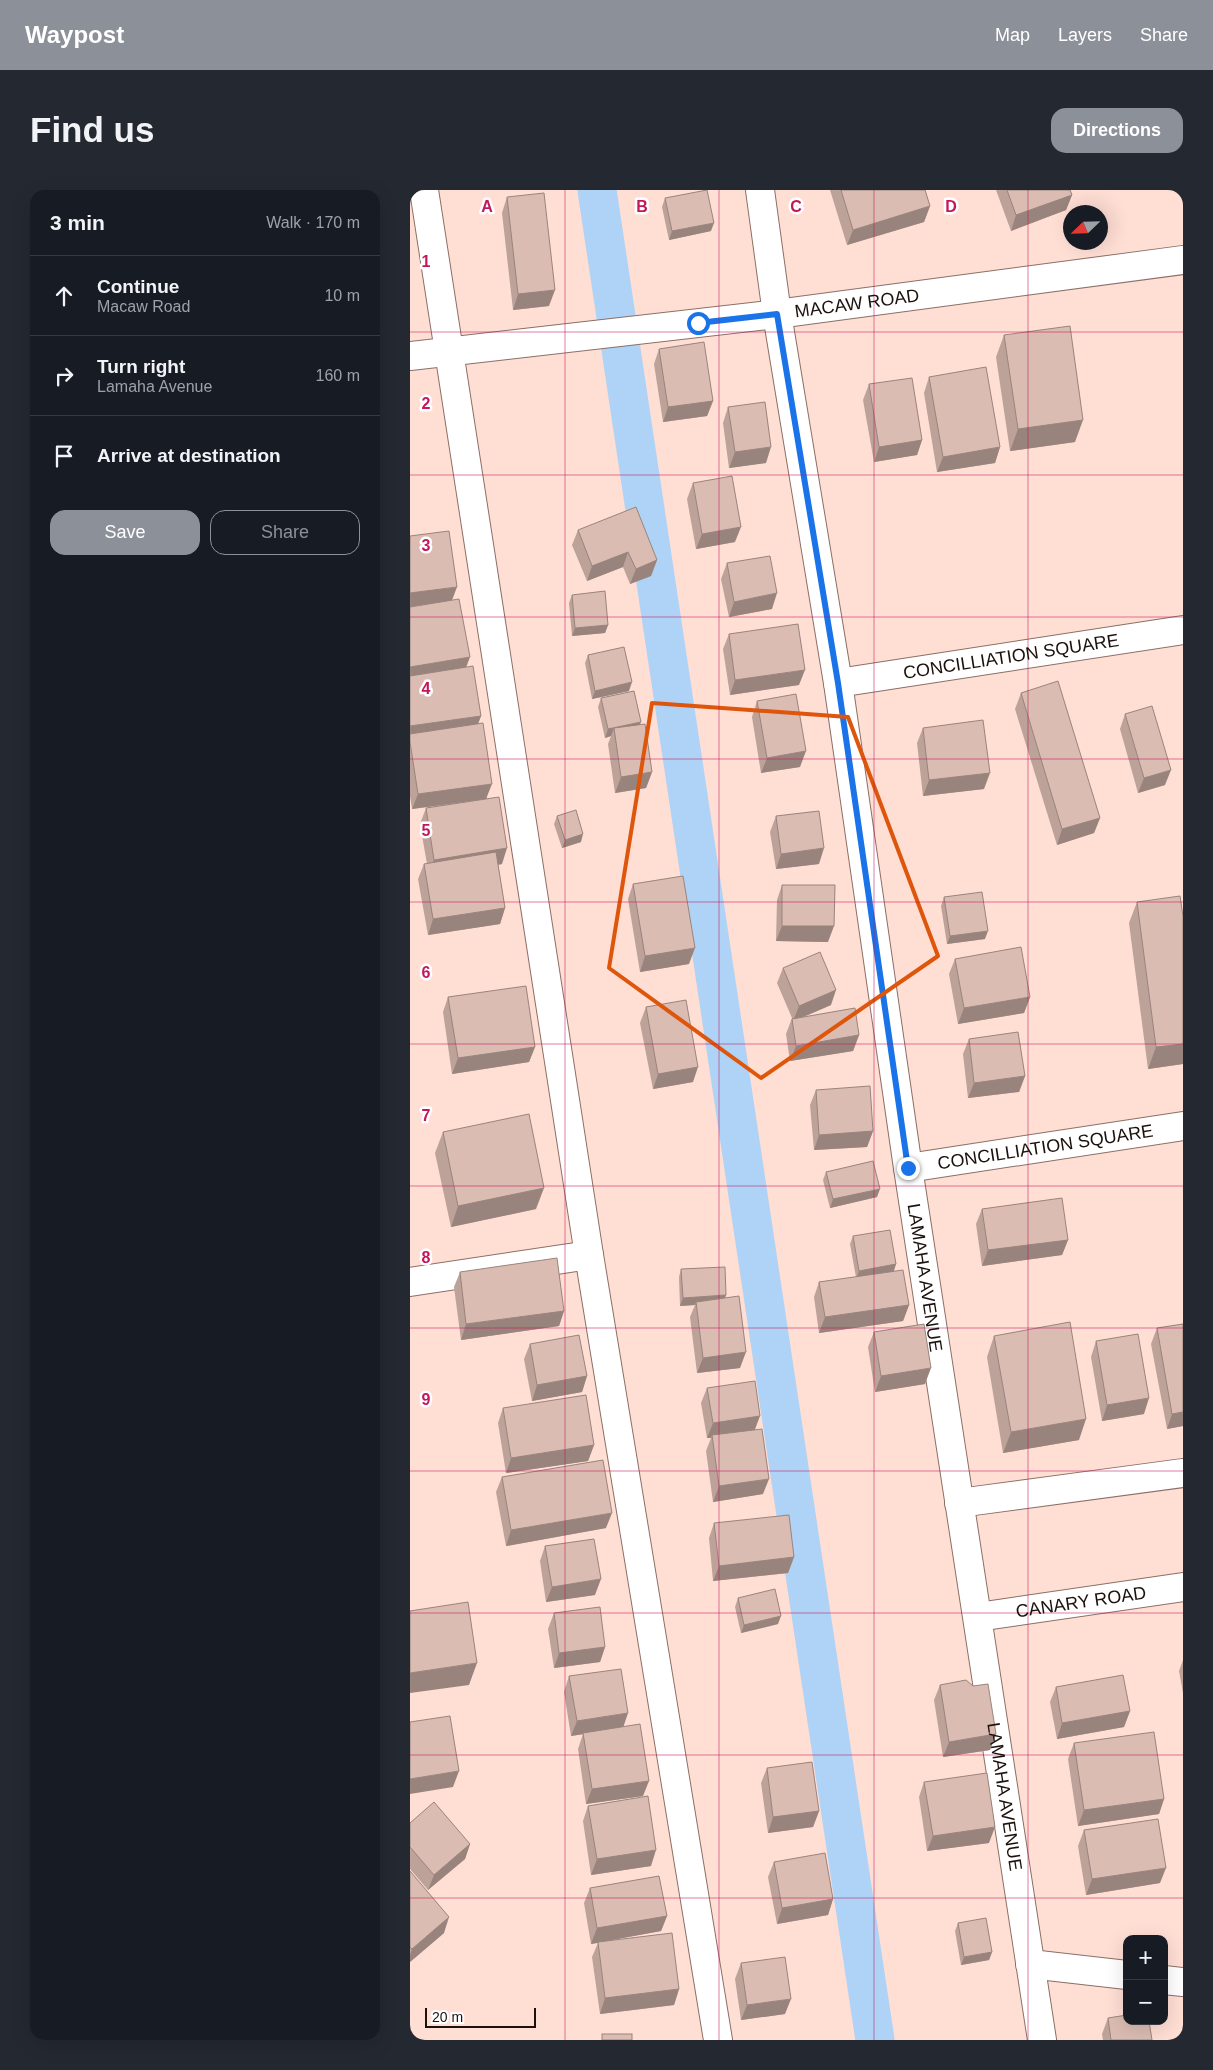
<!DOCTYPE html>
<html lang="en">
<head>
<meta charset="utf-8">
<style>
  body { margin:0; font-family:Helvetica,sans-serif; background:#242831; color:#f1f3f6 }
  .controls { position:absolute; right:15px; bottom:15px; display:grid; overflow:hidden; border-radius:10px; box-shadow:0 5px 20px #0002 }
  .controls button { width:45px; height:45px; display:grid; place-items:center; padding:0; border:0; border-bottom:1px solid #363941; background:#171b24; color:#f1f3f6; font:25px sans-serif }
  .compass { position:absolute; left:653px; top:15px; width:45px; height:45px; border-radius:50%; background:#171b24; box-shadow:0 5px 20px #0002; rotate:247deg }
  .scale { position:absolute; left:15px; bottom:12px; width:111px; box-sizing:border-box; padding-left:5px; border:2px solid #1b110d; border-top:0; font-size:14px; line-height:18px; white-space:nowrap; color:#1b110d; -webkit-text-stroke:4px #fff; paint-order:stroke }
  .stop { position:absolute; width:15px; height:15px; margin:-11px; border:4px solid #1a73e8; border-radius:50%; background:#fff }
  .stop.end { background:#1a73e8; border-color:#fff; box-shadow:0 1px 5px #0008 }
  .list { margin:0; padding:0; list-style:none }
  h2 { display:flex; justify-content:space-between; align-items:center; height:65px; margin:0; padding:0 20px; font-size:21px }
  h2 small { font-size:16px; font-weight:400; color:#9ea1a6 }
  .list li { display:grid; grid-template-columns:32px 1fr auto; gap:15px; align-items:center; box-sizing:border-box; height:80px; padding:0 20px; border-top:1px solid #363941 }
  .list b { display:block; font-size:19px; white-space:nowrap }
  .list p { margin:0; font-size:16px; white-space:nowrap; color:#9ea1a6 }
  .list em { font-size:16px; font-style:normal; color:#9ea1a6 }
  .actions { display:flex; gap:10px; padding:15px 20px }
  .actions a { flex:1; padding:11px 0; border:1px solid #8c9099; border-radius:15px; text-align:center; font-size:18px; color:#8c9099 }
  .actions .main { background:#8c9099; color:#fff }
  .icon { flex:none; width:28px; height:28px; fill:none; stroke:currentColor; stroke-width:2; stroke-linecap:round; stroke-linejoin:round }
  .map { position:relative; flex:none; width:773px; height:1850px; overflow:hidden; border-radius:15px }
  header { display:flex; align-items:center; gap:30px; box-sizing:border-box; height:70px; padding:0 25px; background:#8c9099; color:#fff }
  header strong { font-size:24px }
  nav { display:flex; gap:28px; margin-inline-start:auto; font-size:18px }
  .intro { display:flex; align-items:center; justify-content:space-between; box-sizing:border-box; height:120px; padding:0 30px }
  h1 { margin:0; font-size:35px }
  .button { padding:12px 22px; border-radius:15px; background:#8c9099; color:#fff; font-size:18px; font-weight:700 }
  main { display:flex; gap:30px; padding:0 30px }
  aside { flex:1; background:#171b24; border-radius:15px; box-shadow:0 5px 20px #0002 }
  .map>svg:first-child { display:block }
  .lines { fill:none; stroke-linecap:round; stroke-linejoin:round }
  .canal { stroke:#aed3f6; stroke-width:39 }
  .minor-casing { stroke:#8b6f66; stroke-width:30 }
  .tertiary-casing { stroke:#8b6f66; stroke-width:30 }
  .minor { stroke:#fff; stroke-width:28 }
  .tertiary { stroke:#fff; stroke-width:28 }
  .wall { fill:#bca299 }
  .shaded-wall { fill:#99847d }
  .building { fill:#dbbcb2; stroke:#99847d }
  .route { stroke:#1a73e8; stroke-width:6 }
  .marked { fill:none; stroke:#de550c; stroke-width:4; stroke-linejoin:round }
  .grid { fill:none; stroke:#c2185b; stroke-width:1; stroke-opacity:0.55 }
  .labels { text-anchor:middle; stroke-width:5; stroke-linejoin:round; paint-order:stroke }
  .street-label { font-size:18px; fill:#1b110d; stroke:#fff }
  .grid-label { font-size:16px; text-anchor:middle; font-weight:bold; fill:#c2185b; stroke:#fff; stroke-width:5; stroke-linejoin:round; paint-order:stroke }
</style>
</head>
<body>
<header>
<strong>Waypost</strong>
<nav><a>Map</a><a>Layers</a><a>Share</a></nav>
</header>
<div class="intro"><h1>Find us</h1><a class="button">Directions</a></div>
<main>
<aside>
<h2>3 min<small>Walk · 170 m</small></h2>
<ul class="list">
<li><svg class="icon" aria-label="ahead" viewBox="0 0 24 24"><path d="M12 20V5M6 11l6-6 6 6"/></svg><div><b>Continue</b><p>Macaw Road</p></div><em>10 m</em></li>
<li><svg class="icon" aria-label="right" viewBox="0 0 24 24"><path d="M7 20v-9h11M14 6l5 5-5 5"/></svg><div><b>Turn right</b><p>Lamaha Avenue</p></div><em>160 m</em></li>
<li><svg class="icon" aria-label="arrive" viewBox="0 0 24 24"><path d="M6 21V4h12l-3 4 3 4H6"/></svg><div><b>Arrive at destination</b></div></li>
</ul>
<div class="actions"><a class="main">Save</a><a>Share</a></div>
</aside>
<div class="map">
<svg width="773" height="1850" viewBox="0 0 773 1850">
  <rect width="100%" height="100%" fill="#ffded4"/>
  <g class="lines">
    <polyline class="canal" points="187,0 465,1850"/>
    <defs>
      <g id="minor">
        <polyline points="14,0 179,1065 308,1850"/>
        <path id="s1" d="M367 124 428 493 498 978 632 1850"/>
        <path id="s2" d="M428 493 773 440"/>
        <path id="s3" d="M498 978 773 936"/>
        <polyline points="0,1092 179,1065"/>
        <polyline points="549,1313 773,1283"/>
        <path id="s4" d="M568 1427 773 1397"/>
        <polyline points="620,1774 717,1785"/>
        <polyline points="754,1790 773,1792"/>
      </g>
      <g id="tertiary">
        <polyline points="350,0 367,124"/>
        <path id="s5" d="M0 166 367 124 773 70"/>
      </g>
    </defs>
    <use href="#minor" class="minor-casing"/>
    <use href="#tertiary" class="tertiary-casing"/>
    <use href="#minor" class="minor"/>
    <use href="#tertiary" class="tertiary"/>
  </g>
  <g class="wall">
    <polygon points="420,0 515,0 520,16 514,32 437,55"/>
    <polygon points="586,0 660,0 662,5 656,20 601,41"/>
    <polygon points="97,7 139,116 103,120 92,23"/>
    <polygon points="255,8 301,41 259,50 252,17"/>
    <polygon points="594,145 665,252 600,261 586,167"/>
    <polygon points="249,159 303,211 297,226 253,232 244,174"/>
    <polygon points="519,187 590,257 585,273 527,282 514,203"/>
    <polygon points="459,194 512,250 507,265 464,272 453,210"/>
    <polygon points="318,217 356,273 319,278 313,233"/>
    <polygon points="283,293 325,352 286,359 277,309"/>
    <polygon points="168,340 247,370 241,386 220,394 213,377 177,391 162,355"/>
    <polygon points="0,346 42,410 56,477 71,526 68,534 77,609 92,674 88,675 95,718 90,734 18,745 8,689 14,674 17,674 10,634 16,618 54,612 2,619 0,606"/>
    <polygon points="317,373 362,419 319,427 311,389"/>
    <polygon points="162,405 198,435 195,443 162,446 159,413"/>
    <polygon points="319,444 389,495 320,505 313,459"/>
    <polygon points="178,465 219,501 182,509 175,473"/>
    <polygon points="611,503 690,628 684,643 647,655 605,519"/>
    <polygon points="191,508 230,534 242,582 236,598 205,603 198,554 201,546 195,548 188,517"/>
    <polygon points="347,511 390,577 351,583 342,527"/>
    <polygon points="715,524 755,595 728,603 710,539"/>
    <polygon points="513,538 574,599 513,606 507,553"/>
    <polygon points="147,626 171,652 152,658 144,634"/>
    <polygon points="366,626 409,674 366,679 360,642"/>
    <polygon points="223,694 279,774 230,782 218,709"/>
    <polygon points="372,695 418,752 366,751 367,710"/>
    <polygon points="534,707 575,749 537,754 531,716"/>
    <polygon points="727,712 773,874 738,879 719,733"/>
    <polygon points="545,769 620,807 614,823 548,834 539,784"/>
    <polygon points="373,778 421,815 394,827 449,845 443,861 380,871 376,844 382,828 367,793"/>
    <polygon points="38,807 125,857 119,872 42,884 33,822"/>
    <polygon points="236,817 283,892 243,899 230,833"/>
    <polygon points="559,849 615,886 609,902 558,908 553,864"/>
    <polygon points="406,900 463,941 457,957 404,960 400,915"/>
    <polygon points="33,942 126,1019 41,1037 25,963"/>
    <polygon points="416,982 467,1007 420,1018 413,990"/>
    <polygon points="572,1019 658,1050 652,1065 572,1076 566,1034"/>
    <polygon points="443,1046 486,1074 484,1081 499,1115 493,1131 409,1143 404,1107 409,1092 446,1087 440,1054"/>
    <polygon points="271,1079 316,1105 315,1108 330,1178 287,1183 280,1127 285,1115 270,1116 269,1087"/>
    <polygon points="50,1082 154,1121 149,1136 51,1150 44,1097"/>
    <polygon points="773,1134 773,1236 757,1239 741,1154 747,1138"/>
    <polygon points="464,1142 515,1194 465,1202 458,1157"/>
    <polygon points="584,1146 669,1250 593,1263 577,1167"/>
    <polygon points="686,1151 734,1224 692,1231 681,1167"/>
    <polygon points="120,1154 177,1186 172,1202 122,1211 114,1169"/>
    <polygon points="297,1198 345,1240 353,1304 303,1312 296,1261 301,1248 297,1248 291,1213"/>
    <polygon points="93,1218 184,1255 178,1271 96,1283 88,1233"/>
    <polygon points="92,1287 196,1338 96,1356 86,1302"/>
    <polygon points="304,1333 384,1367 378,1383 303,1391 299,1348"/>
    <polygon points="135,1356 185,1405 136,1412 130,1371"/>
    <polygon points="328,1408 368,1434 331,1443 325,1417"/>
    <polygon points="144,1423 195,1457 190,1472 144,1478 138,1439"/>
    <polygon points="773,1470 773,1503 769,1481"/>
    <polygon points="159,1486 213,1537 233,1606 176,1614 168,1559 173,1544 161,1546 154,1502"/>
    <polygon points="530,1495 586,1544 580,1560 533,1567 524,1510"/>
    <polygon points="646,1497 720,1521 714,1537 647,1549 640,1512"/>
    <polygon points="664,1553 754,1609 749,1624 668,1636 658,1569"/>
    <polygon points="357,1578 409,1621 403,1637 358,1643 351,1593"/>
    <polygon points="514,1592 579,1653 517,1661 509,1607"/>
    <polygon points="178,1616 241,1676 181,1685 173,1631"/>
    <polygon points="0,1633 60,1654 55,1669 18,1700 0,1679"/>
    <polygon points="674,1640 750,1693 676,1705 668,1656"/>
    <polygon points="364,1672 423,1709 418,1725 367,1734 358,1687"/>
    <polygon points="0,1681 34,1743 0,1772"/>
    <polygon points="180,1698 257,1726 251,1741 201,1750 269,1799 264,1815 190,1824 182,1767 188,1753 181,1754 174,1713"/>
    <polygon points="548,1733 582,1762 579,1770 551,1775 545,1741"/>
    <polygon points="331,1773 375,1824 331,1830 325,1789"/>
    <polygon points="698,1828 742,1850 693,1850 692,1844"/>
  </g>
  <g class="shaded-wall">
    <polygon points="662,5 656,20 601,41 606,25"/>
    <polygon points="520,16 514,32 437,55 443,40"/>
    <polygon points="304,33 301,41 259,50 262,41"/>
    <polygon points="145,100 139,116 103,120 108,104"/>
    <polygon points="303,211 297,226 253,232 258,217"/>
    <polygon points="673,230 665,252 600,261 608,239"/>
    <polygon points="512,250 507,265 464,272 469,257"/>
    <polygon points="361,257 356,273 319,278 325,262"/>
    <polygon points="590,257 585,273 527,282 533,267"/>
    <polygon points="331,337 325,352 286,359 292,344"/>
    <polygon points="218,362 213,377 177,391 182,376"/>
    <polygon points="247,370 241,386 220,394 226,379"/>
    <polygon points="47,397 41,413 0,418 0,403"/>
    <polygon points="367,403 362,419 319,427 324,412"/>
    <polygon points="198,435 195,443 162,446 165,438"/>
    <polygon points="60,467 54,483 0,492 0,477"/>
    <polygon points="395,480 389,495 320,505 325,490"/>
    <polygon points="222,492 219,501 182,509 185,501"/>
    <polygon points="71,526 65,541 0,551 0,536"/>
    <polygon points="231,532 228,540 204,538"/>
    <polygon points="204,538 201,546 195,548 198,539"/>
    <polygon points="396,561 390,577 351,583 357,568"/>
    <polygon points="761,580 755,595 728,603 734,588"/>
    <polygon points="242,582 236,598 205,603 211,587"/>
    <polygon points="580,583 574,599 513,606 519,590"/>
    <polygon points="82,594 76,609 2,619 8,604"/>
    <polygon points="690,628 684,643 647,655 652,639"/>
    <polygon points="173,644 171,652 152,658 155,650"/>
    <polygon points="97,658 92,674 18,685 24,670"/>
    <polygon points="414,658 409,674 366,679 371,664"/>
    <polygon points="95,718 90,734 18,745 23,729"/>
    <polygon points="372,736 424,736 418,752 366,751"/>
    <polygon points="578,741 575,749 537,754 540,746"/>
    <polygon points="285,758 279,774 230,782 235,766"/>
    <polygon points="426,800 421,815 383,831 389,816"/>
    <polygon points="620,807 614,823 548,834 554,818"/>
    <polygon points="449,845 443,861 380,871 386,856"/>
    <polygon points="773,854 773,874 738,879 746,857"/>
    <polygon points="125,857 119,872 42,884 48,868"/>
    <polygon points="288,877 283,892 243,899 248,884"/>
    <polygon points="615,886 609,902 558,908 564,893"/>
    <polygon points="463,941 457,957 404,960 409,945"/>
    <polygon points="134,998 126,1019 41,1037 48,1016"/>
    <polygon points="470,999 467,1007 420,1018 423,1009"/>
    <polygon points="658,1050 652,1065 572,1076 578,1060"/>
    <polygon points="486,1074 483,1083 446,1089 449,1081"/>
    <polygon points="316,1105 313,1113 286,1112 285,1115 270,1116 273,1108"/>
    <polygon points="499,1115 493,1131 409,1143 415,1127"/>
    <polygon points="154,1121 149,1136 51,1150 56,1134"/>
    <polygon points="336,1162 330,1178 287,1183 293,1168"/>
    <polygon points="521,1178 515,1194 465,1202 471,1186"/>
    <polygon points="177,1186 172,1202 122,1211 127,1195"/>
    <polygon points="739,1208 734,1224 692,1231 697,1215"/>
    <polygon points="773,1222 773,1236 757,1239 762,1224"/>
    <polygon points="350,1226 344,1242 302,1245 301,1248 297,1248 303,1233"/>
    <polygon points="676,1229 669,1250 593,1263 601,1242"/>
    <polygon points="184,1255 178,1271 96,1283 101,1268"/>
    <polygon points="359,1289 353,1304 303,1312 309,1296"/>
    <polygon points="202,1323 196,1338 96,1356 101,1340"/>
    <polygon points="384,1367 378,1383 303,1391 309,1376"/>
    <polygon points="191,1389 185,1405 136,1412 142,1397"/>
    <polygon points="371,1426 368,1434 331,1443 334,1435"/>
    <polygon points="195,1457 190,1472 144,1478 149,1463"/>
    <polygon points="67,1473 59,1495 0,1503 0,1483"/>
    <polygon points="720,1521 714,1537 647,1549 652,1533"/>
    <polygon points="218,1523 213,1538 161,1546 167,1531"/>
    <polygon points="586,1544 580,1560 533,1567 539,1552"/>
    <polygon points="49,1581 43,1597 0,1604 0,1589"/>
    <polygon points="239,1591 233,1606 176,1614 182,1599"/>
    <polygon points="754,1609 749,1624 668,1636 674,1620"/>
    <polygon points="409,1621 403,1637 358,1643 363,1627"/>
    <polygon points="585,1637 579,1653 517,1661 523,1646"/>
    <polygon points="60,1654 55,1669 18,1700 24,1685"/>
    <polygon points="246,1660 241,1676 181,1685 187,1669"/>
    <polygon points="756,1678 750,1693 676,1705 682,1689"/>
    <polygon points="423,1709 418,1725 367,1734 372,1718"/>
    <polygon points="257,1726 251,1741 181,1754 187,1738"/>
    <polygon points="39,1727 34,1743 0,1772 0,1765 2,1759"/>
    <polygon points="582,1762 579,1770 551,1775 554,1767"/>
    <polygon points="269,1799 264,1815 190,1824 195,1808"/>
    <polygon points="381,1809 375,1824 331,1830 337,1815"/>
  </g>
  <g class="building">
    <polygon points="297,0 304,33 262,41 255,8"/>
    <polygon points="431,0 515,0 520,16 443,40"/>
    <polygon points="597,0 660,0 662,5 606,25"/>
    <polygon points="134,3 145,100 108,104 97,7"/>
    <polygon points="660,136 673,230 608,239 594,145"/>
    <polygon points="294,152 303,211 258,217 249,159"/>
    <polygon points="576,177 590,257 533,267 519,187"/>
    <polygon points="502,188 512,250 469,257 459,194"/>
    <polygon points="355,212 361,257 325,262 318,217"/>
    <polygon points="322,286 331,337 292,344 283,293"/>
    <polygon points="226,317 247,370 226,379 218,362 182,376 168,340"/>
    <polygon points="39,341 47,397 0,403 0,346"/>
    <polygon points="360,366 367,403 324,412 317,373"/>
    <polygon points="195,401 198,435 165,438 162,405"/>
    <polygon points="49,409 60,467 0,477 0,417"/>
    <polygon points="388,434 395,480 325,490 319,444"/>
    <polygon points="214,457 222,492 185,501 178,465"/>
    <polygon points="63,476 71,526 0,536 0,486"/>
    <polygon points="648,491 690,628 652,639 611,503"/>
    <polygon points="224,501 231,532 198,539 191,508"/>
    <polygon points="386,504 396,561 357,568 347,511"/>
    <polygon points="742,516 761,580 734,588 715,524"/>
    <polygon points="573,530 580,583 519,590 513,538"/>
    <polygon points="73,533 82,594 8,604 0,552 0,544"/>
    <polygon points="235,534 242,582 211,587 204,538"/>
    <polygon points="89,607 97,658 24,670 16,618"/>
    <polygon points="166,620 173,644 155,650 147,626"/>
    <polygon points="409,621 414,658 371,664 366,626"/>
    <polygon points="86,662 95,718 23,729 14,674"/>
    <polygon points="273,686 285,758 235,766 223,694"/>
    <polygon points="372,695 425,695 424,736 372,736"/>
    <polygon points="572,702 578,741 540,746 534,707"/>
    <polygon points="770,706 773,726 773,854 746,857 727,712"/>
    <polygon points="611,757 620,807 554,818 545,769"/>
    <polygon points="410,762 426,800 389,816 373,778"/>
    <polygon points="116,796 125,857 48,868 38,807"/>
    <polygon points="276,810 288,877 248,884 236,817"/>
    <polygon points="445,818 449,845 386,856 382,829"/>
    <polygon points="608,842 615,886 564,893 559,849"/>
    <polygon points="460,896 463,941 409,945 406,900"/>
    <polygon points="119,924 134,998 48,1016 33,942"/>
    <polygon points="463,971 470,999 423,1009 416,982"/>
    <polygon points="652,1008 658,1050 578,1060 572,1019"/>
    <polygon points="480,1040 486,1074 449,1081 443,1046"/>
    <polygon points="147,1068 154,1121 56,1134 50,1082"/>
    <polygon points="315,1077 316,1105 273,1108 271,1079"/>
    <polygon points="493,1080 499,1115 415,1127 409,1092"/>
    <polygon points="329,1106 336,1162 293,1168 286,1112"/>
    <polygon points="660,1132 676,1229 601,1242 584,1146"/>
    <polygon points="514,1134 521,1178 471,1186 464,1142"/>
    <polygon points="773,1134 773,1222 762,1224 747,1138"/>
    <polygon points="728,1144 739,1208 697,1215 686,1151"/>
    <polygon points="169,1145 177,1186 127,1195 120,1154"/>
    <polygon points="345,1191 350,1226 303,1233 297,1198"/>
    <polygon points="176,1205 184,1255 101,1268 93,1218"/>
    <polygon points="352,1239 359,1289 309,1296 302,1245"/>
    <polygon points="193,1270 202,1323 101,1340 92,1287"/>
    <polygon points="379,1325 384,1367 309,1376 304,1333"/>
    <polygon points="184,1349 191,1389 142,1397 135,1356"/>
    <polygon points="365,1399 371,1426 334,1435 328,1408"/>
    <polygon points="58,1412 67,1473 0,1483 0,1421"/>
    <polygon points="190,1417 195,1457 149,1463 144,1423"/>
    <polygon points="211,1479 218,1523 167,1531 159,1486"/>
    <polygon points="713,1485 720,1521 652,1533 646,1497"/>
    <polygon points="556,1490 563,1496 578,1494 586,1544 539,1552 530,1495"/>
    <polygon points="40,1526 49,1581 0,1589 0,1532"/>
    <polygon points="230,1534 239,1591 182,1599 173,1543"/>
    <polygon points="744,1542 754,1609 674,1620 664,1553"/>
    <polygon points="402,1572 409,1621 363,1627 357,1578"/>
    <polygon points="577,1583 585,1637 523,1646 514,1592"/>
    <polygon points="238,1606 246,1660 187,1669 178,1616"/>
    <polygon points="24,1612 60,1654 24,1685 0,1657 0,1633"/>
    <polygon points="748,1629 756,1678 682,1689 674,1640"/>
    <polygon points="415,1663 423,1709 372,1718 364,1672"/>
    <polygon points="0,1681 39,1727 2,1759 0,1757"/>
    <polygon points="249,1686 257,1726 187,1738 180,1698"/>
    <polygon points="576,1728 582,1762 554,1767 548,1733"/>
    <polygon points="262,1743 269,1799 195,1808 188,1752"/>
    <polygon points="375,1767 381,1809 337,1815 331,1773"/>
    <polygon points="717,1825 717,1831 739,1831 742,1850 701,1850 698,1828"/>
    <rect x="192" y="1844" width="30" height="6"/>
  </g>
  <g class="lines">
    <polyline class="route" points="288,133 367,124 428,493 498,978"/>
  </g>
  <path class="marked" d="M242 513 438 527 528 766 351 888 199 778Z"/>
  <path class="grid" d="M155 0V1850M309 0V1850M464 0V1850M618 0V1850M0 142H773M0 285H773M0 427H773M0 569H773M0 712H773M0 854H773M0 996H773M0 1138H773M0 1281H773M0 1423H773M0 1565H773M0 1708H773"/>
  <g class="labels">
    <g class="street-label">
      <text dy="6" stroke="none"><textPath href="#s5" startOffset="450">MACAW ROAD</textPath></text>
      <text dy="6" stroke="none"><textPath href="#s2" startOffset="175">CONCILLIATION SQUARE</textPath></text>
      <text dy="6" stroke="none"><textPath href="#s3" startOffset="139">CONCILLIATION SQUARE</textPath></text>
      <text dy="6" stroke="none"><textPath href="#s1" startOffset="975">LAMAHA AVENUE</textPath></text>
      <text dy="6" stroke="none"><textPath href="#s4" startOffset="104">CANARY ROAD</textPath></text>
      <text dy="6" stroke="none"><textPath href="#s1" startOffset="1500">LAMAHA AVENUE</textPath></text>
    </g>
  </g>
  <g class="grid-label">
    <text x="77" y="22">A</text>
    <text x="232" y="22">B</text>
    <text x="386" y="22">C</text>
    <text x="541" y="22">D</text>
    <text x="16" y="77">1</text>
    <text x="16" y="219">2</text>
    <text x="16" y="361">3</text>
    <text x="16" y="504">4</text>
    <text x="16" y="646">5</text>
    <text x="16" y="788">6</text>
    <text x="16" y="931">7</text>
    <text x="16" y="1073">8</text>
    <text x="16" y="1215">9</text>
  </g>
</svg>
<div class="controls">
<button>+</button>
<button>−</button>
</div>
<svg class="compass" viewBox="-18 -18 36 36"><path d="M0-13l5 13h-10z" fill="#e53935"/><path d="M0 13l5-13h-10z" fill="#9ea1a6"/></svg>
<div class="scale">20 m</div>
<div class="stop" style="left:288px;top:133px"></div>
<div class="stop end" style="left:498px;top:978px"></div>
</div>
</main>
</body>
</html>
